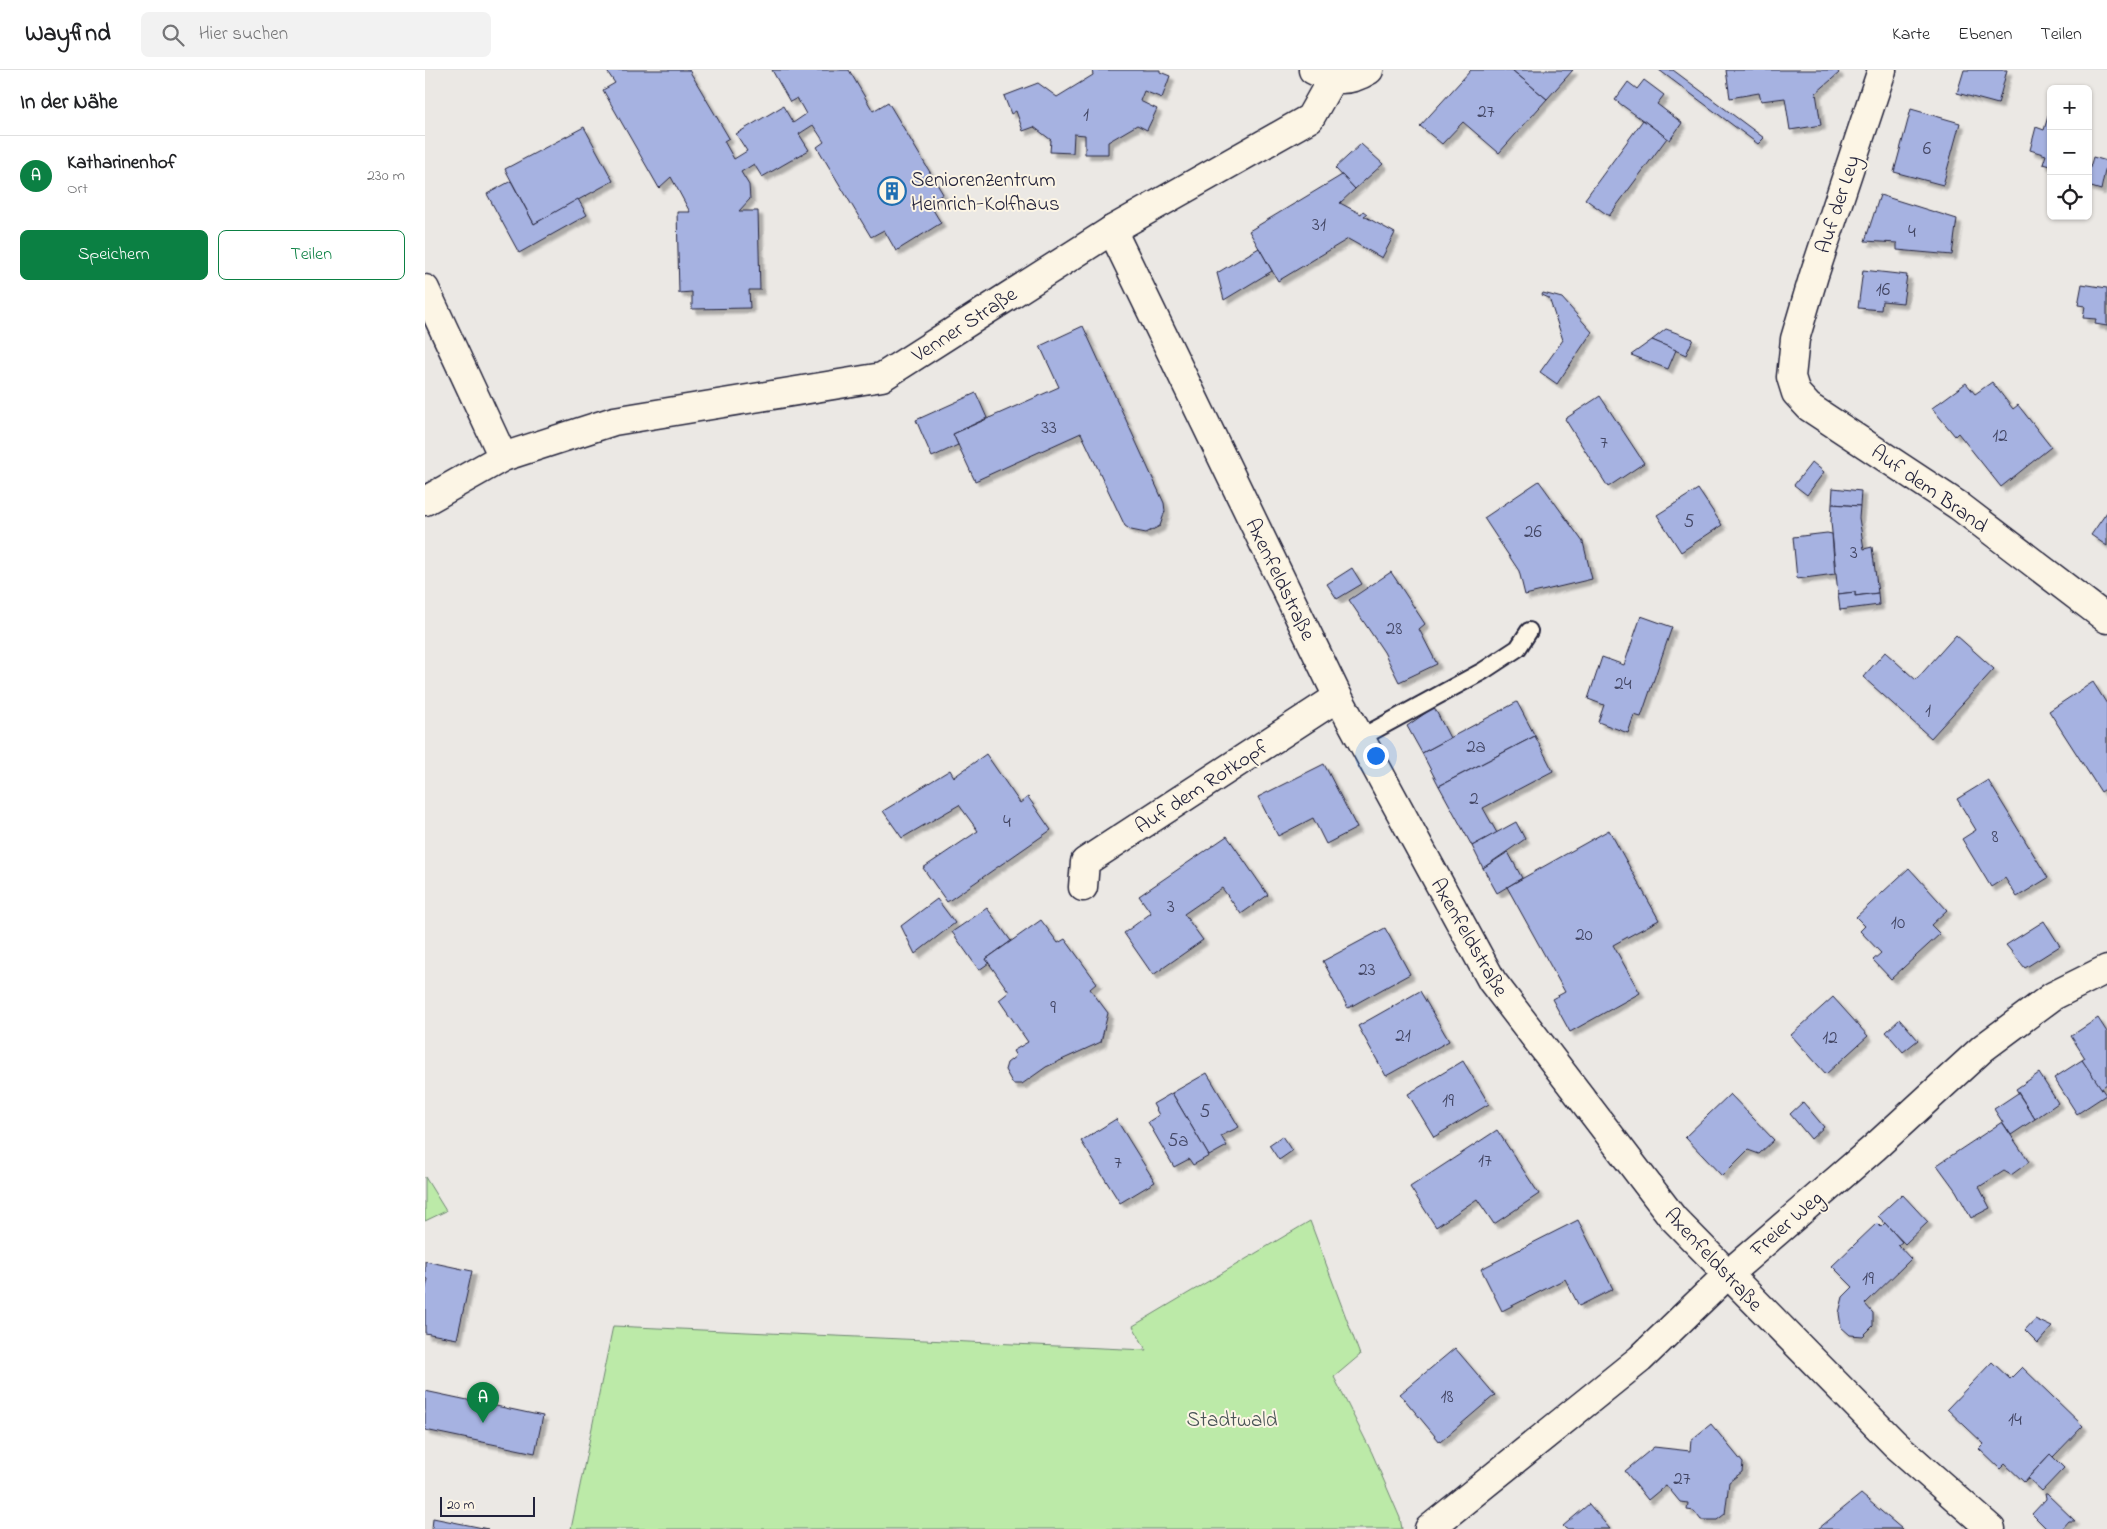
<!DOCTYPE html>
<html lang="de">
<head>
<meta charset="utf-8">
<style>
  body { margin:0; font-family:"Indie Flower",sans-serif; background:#f2f2f2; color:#202124 }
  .controls { position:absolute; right:15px; top:15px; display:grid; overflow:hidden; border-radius:8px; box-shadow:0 1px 4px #0004 }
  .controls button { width:45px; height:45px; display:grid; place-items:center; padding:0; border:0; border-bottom:1px solid #e0e0e0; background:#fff; color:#202124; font:25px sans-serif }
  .scale { position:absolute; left:15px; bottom:12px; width:95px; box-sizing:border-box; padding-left:5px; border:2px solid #22223b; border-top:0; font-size:14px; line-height:18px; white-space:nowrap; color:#22223b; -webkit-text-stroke:4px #fcf5e5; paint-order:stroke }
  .you { position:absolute; left:950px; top:685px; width:18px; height:18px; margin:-12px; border:4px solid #fff; border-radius:50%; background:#1a73e8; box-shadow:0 0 0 8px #1a73e833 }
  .badge { display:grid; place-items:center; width:32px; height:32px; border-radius:50%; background:#0b8043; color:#fff; font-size:16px; font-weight:700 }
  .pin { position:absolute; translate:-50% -41px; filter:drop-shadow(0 1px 2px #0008) }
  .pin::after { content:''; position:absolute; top:26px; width:18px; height:15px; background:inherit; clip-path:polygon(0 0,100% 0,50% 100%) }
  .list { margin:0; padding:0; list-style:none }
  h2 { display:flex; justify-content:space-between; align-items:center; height:65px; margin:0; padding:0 20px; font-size:21px }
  h2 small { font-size:16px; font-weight:400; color:#757577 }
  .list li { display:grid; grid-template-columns:32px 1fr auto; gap:15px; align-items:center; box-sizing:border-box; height:80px; padding:0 20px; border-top:1px solid #e0e0e0 }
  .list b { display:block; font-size:19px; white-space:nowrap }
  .list p { margin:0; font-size:16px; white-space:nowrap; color:#757577 }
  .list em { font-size:16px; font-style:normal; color:#757577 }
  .actions { display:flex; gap:10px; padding:15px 20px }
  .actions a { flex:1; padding:11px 0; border:1px solid #0b8043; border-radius:8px; text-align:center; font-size:18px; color:#0b8043 }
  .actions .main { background:#0b8043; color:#fff }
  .icon { flex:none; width:28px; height:28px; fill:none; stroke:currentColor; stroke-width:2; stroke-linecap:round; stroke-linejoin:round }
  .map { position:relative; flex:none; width:1682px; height:1459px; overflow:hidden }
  header { display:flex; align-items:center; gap:30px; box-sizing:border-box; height:70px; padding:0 25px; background:#fff; border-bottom:1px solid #e0e0e0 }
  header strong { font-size:24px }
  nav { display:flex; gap:28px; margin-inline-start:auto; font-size:18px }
  .search { width:350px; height:45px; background:#f2f2f2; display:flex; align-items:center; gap:12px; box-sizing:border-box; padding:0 18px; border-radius:8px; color:#757577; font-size:19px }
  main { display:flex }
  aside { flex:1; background:#fff }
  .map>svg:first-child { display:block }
  .green { fill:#bceaa8; stroke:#6f8672 }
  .building { fill:#a6b2e1; stroke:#22223b; filter:url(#shadow) }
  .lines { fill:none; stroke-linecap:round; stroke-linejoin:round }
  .service-casing { stroke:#22223b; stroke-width:20 }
  .minor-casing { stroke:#22223b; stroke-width:31 }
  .service { stroke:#fcf5e5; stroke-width:16 }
  .minor { stroke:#fcf5e5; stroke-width:28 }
  .labels { text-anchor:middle; stroke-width:4; stroke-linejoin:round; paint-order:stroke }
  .number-label { font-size:19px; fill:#434664 }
  .poi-label { font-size:21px; fill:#22223b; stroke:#fcf5e5; text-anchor:start }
  .street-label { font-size:21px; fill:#22223b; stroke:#fcf5e5 }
  .park-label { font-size:21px; fill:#485456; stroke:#fcf5e5 }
</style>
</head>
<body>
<header>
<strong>Wayfind</strong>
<div class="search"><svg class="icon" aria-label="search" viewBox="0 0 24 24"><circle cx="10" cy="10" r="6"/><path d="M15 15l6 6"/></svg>Hier suchen</div>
<nav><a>Karte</a><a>Ebenen</a><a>Teilen</a></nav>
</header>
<main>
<aside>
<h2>In der Nähe<small></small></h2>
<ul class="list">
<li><span class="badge">A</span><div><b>Katharinenhof</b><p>Ort</p></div><em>230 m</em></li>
</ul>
<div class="actions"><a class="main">Speichern</a><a>Teilen</a></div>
</aside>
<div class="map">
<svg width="1682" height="1459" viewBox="0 0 1682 1459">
  <defs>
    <filter id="shadow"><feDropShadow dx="4.5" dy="4.5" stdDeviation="1" flood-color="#0004"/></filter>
  </defs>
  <rect width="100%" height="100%" fill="#ebe8e4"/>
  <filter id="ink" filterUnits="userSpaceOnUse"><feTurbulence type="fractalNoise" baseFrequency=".02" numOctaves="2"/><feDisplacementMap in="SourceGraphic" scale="10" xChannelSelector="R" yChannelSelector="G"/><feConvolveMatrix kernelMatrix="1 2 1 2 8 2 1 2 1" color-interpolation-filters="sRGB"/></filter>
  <g filter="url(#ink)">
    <g class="green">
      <polygon points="0,1107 21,1141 0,1151"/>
      <polygon points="885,1151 935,1285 909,1307 947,1383 975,1448 977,1459 146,1459 188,1256 721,1280 708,1256"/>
    </g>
    <g class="building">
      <polygon points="181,0 264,0 304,68 299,71 309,89 322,81 311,64 358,36 368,53 381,44 372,28 365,32 347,0 424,0 448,41 463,32 518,124 504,133 516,153 471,181 459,160 446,167 392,77 399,72 388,55 374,64 384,80 337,107 329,94 316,102 324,115 325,129 314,141 333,141 335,220 324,220 325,238 267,239 267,222 254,223 252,142 265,142 246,107 234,118 178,20 190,13"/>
      <polygon points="667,0 735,0 735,2 745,6 737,28 719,21 715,31 732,39 722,60 712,55 683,72 683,84 660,84 660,65 649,64 648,83 625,82 626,70 609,57 598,61 591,41 586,44 579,26 613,13 632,27 668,5"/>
      <polygon points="1046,0 1087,0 1122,29 1074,83 1038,52 1017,74 995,56"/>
      <polygon points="1087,0 1148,0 1122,29"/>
      <polygon points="1234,0 1248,0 1339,68 1333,74"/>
      <polygon points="1301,0 1412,0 1414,3 1391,23 1396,55 1365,60 1360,28 1336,31 1334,23 1305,28"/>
      <polygon points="1539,0 1582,0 1573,34 1532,23"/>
      <polygon points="1219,10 1239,25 1232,34 1257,53 1245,70 1190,30 1203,12 1212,19"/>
      <polygon points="1626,36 1626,96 1618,94 1621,85 1605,80 1611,57 1619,60"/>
      <polygon points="1486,39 1535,53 1518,115 1469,102"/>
      <polygon points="1218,50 1242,68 1184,146 1160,129"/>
      <polygon points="159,57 188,111 109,154 80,99"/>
      <polygon points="936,74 958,94 930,119 910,98"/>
      <polygon points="1668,87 1682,91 1676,120 1663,116 1663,104"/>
      <polygon points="917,105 930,119 915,133 936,144 938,141 942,144 939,146 970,163 957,188 923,169 853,211 824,161"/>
      <polygon points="86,111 109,154 153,129 162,145 94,183 62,124"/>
      <polygon points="1455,125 1532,149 1527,185 1472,180 1472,173 1440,171"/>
      <polygon points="834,178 847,201 799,230 792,203"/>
      <polygon points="1438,200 1482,205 1478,233 1457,231 1456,240 1433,238"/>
      <polygon points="1657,214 1682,218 1682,256 1670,254 1671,249 1658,248 1660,236 1653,235"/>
      <polygon points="1118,223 1137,228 1167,262 1132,314 1115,302 1138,270 1124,228 1117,225"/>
      <polygon points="658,256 739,433 740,441 735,456 721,463 706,460 700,456 656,363 550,411 528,364 634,317 615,276"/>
      <polygon points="1241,259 1268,269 1261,285 1227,270"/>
      <polygon points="1227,270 1251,280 1243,299 1206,285"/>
      <polygon points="1567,312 1588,339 1593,335 1626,377 1576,417 1533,363 1530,366 1507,338 1541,313 1550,324"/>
      <polygon points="551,323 562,348 528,364 533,375 507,387 491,350"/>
      <polygon points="1175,326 1219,393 1183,417 1140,349"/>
      <polygon points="1387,392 1399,402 1382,425 1369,415"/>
      <polygon points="1114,411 1158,472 1167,509 1100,525 1094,501 1059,448"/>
      <polygon points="1408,418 1436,421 1435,436 1407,434"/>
      <polygon points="1273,419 1297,455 1256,482 1232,445"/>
      <polygon points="1407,434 1435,436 1434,448 1439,479 1447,477 1453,523 1430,526 1430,522 1413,524 1406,452"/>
      <polygon points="1682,442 1682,476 1666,465"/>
      <polygon points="1402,463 1407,464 1410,504 1372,509 1368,467"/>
      <polygon points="927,498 937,514 912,529 902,514"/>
      <polygon points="966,502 1000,554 994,559 1012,594 974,612 959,582 924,530"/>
      <polygon points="1430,522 1430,526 1453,523 1454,535 1415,540 1413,524"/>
      <polygon points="1216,546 1247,557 1216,647 1209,645 1203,663 1173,652 1179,635 1163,629 1177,587 1199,595"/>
      <polygon points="1531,565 1569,599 1506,668 1438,607 1460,582 1491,610"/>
      <polygon points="1668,612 1682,634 1682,718 1676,722 1624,641"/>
      <polygon points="1092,632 1110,666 1014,716 997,683"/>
      <polygon points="1009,637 1025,668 997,683 982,656"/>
      <polygon points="1110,666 1128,701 1058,738 1072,763 1047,776 1014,716"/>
      <polygon points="561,684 595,733 603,727 626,760 522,832 498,798 553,761 534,735 477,768 458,741 525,700 529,707"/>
      <polygon points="899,694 932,758 901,774 888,748 853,766 833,727"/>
      <polygon points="1563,710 1623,808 1592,827 1580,808 1566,817 1537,769 1551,760 1532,729"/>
      <polygon points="1091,752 1100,769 1058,798 1047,776"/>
      <polygon points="1184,760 1234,850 1188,875 1215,923 1145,962 1127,929 1140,922 1082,817"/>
      <polygon points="802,766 843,825 816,844 797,818 759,844 778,870 728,905 699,863 726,843 714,826"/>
      <polygon points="1083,782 1097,808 1072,823 1058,798"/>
      <polygon points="1484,798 1522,840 1506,855 1515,864 1466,909 1448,890 1456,883 1435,861 1440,856 1431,847"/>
      <polygon points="512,829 530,853 490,884 476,856"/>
      <polygon points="562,838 586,871 561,889 564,893 554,900 527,862"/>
      <polygon points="616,850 633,873 640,869 672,913 665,919 683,943 676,972 621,997 597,1014 588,1014 580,1000 582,993 591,986 588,981 603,972 574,930 584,922 561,889"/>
      <polygon points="1619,851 1635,876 1600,898 1581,875"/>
      <polygon points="960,858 985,904 923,938 898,891"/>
      <polygon points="995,921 1024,971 961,1006 933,956"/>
      <polygon points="1408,927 1443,966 1401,1004 1366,965"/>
      <polygon points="1673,948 1682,962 1682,1014 1675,1019 1657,990 1660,988 1646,966"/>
      <polygon points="1475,949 1493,970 1478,982 1461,962"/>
      <polygon points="1657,990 1681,1025 1652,1044 1629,1008"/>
      <polygon points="1038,991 1064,1034 1009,1067 983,1024"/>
      <polygon points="782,1003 814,1057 796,1066 802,1076 784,1086 747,1023"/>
      <polygon points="1614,1003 1633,1033 1610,1049 1591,1019"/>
      <polygon points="747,1023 784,1086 768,1095 764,1089 749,1097 723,1052 734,1045 728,1034"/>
      <polygon points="1593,1023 1610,1049 1586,1065 1569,1039"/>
      <polygon points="1305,1024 1349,1070 1334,1084 1323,1080 1297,1106 1260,1067"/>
      <polygon points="1378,1032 1399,1057 1386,1069 1365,1044"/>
      <polygon points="691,1049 730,1112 695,1133 656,1071"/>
      <polygon points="1577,1052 1604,1092 1586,1105 1579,1101 1554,1117 1565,1138 1546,1148 1531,1121 1512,1095"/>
      <polygon points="1072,1060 1114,1124 1069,1154 1052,1129 1011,1157 985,1117"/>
      <polygon points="857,1066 867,1081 854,1090 844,1075"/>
      <polygon points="1477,1124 1503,1152 1480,1174 1453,1146"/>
      <polygon points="1153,1150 1188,1219 1154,1236 1140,1209 1077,1241 1056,1199"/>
      <polygon points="1452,1153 1456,1157 1460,1153 1477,1172 1473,1175 1486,1189 1440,1234 1448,1243 1448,1256 1438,1266 1425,1265 1416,1257 1414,1243 1418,1227 1428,1217 1407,1196"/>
      <polygon points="0,1191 47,1201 32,1269 0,1263 0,1222 3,1209 0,1208"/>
      <polygon points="1610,1249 1627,1257 1613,1273 1600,1260"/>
      <polygon points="1030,1278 1070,1325 1015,1372 975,1324"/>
      <polygon points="1567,1292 1585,1309 1597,1297 1658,1356 1628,1387 1625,1384 1599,1412 1580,1394 1575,1399 1554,1379 1559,1374 1522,1339"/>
      <polygon points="0,1321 118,1346 110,1383 0,1360"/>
      <polygon points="1286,1354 1318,1393 1317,1402 1304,1412 1300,1444 1292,1450 1276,1450 1269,1441 1262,1440 1263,1433 1255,1432 1241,1415 1223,1430 1200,1401 1229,1377 1265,1381 1266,1370"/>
      <polygon points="1625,1384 1639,1398 1617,1421 1603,1408"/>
      <polygon points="1436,1424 1477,1459 1393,1459"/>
      <polygon points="1620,1424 1622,1424 1650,1451 1644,1451 1637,1459 1622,1459 1607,1444 1621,1429"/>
      <polygon points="1164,1434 1185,1459 1141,1459 1138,1456"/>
      <polygon points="8,1448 63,1459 7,1459"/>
    </g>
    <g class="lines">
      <defs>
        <polyline id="service" points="935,668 1058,601 1093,578 1104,561"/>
        <g id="minor">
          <path d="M888 0C908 11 923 13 944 0"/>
          <polyline points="1457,0 1389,205 1370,269 1366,307 1371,323 1384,337 1534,436 1682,549"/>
          <polyline points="687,160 913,627 1067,911 1248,1148 1470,1374 1566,1459"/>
          <polyline points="0,219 78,387"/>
          <polyline points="0,431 78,387 189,351 457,307 687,160 885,48 907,9"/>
          <polyline points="658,817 660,792 913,627"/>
          <polyline points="1004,1459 1215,1289 1302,1205 1449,1078 1558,978 1628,926 1682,899"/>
        </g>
      </defs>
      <use href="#service" class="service-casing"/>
      <use href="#minor" class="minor-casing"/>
      <use href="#service" class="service"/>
      <use href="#minor" class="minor"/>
    </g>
  </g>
  <defs>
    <symbol id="building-ring" viewBox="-11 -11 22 22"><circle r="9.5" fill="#fcf5e5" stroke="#1f6fb2" stroke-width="1.5"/><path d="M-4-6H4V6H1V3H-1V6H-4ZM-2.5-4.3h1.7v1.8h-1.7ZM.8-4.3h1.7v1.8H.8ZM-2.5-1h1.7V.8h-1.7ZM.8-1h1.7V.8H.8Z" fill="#1f6fb2"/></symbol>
  </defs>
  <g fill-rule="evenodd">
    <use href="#building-ring" x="451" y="105" width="32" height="32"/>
  </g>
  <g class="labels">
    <g class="number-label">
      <text x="1061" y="47">27</text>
      <text x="661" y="50">1</text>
      <text x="1502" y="84">6</text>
      <text x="894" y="160">31</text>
      <text x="1487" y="167">4</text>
      <text x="1458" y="225">16</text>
      <text x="624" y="363">33</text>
      <text x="1575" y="371">12</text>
      <text x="1179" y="378">7</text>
      <text x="1264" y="457">5</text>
      <text x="1108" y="467">26</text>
      <text x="1429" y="488">3</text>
      <text x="969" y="564">28</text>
      <text x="1198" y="619">24</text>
      <text x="1503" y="646">1</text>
      <text x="1051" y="682">2a</text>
      <text x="1049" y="734">2</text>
      <text x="582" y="757">4</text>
      <text x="1570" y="772">8</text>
      <text x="746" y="842">3</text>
      <text x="1473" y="858">10</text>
      <text x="1159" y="870">20</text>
      <text x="942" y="905">23</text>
      <text x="628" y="943">9</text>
      <text x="978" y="971">21</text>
      <text x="1405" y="973">12</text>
      <text x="1023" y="1036">19</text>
      <text x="780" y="1047">5</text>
      <text x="753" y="1076">5a</text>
      <text x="1060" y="1096">17</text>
      <text x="693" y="1098">7</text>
      <text x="1443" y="1214">19</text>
      <text x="1022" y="1332">18</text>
      <text x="1590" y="1355">14</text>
      <text x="1257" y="1414">27</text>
    </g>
    <g class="poi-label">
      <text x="486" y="116">Seniorenzentrum<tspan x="486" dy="24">Heinrich-Kolfhaus</tspan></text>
    </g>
    <g class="street-label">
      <text transform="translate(1412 134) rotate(-72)" y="7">Auf der Ley</text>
      <text transform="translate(539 254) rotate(-33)" y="7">Venner Straße</text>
      <text transform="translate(1505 418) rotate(35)" y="7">Auf dem Brand</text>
      <text transform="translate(856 509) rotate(64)" y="7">Axenfeldstraße</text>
      <text transform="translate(776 716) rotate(-33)" y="7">Auf dem Rotkopf</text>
      <text transform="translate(1045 867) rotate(60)" y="7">Axenfeldstraße</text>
      <text transform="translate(1361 1153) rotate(-41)" y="7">Freier Weg</text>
      <text transform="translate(1289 1189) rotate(47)" y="7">Axenfeldstraße</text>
    </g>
    <g class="park-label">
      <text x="807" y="1356">Stadtwald</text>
    </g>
  </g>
</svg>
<div class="controls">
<button>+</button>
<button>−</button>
<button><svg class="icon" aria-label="locate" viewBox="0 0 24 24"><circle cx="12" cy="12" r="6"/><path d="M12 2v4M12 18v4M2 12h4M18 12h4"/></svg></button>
</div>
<div class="scale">20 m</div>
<div class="you"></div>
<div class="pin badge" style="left:58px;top:1353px">A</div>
</div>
</main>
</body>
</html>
